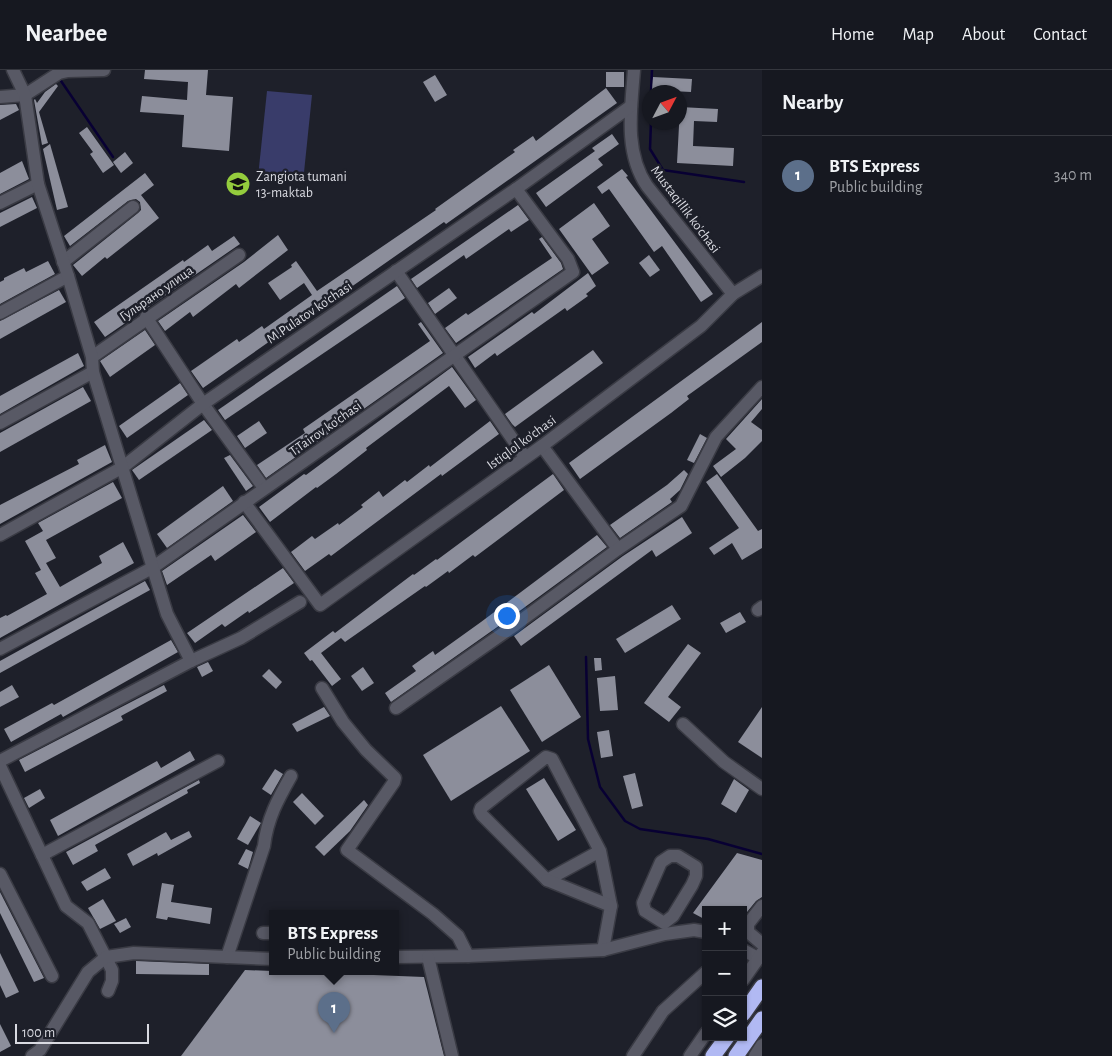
<!DOCTYPE html>
<html lang="en">
<head>
<meta charset="utf-8">
<style>
  body { margin:0; font-family:"Alegreya Sans",sans-serif; background:#23252d; color:#f1f3f6 }
  .controls { position:absolute; right:15px; bottom:15px; display:grid; overflow:hidden; border-radius:0px; box-shadow:0 1px 4px #0004 }
  .controls button { width:45px; height:45px; display:grid; place-items:center; padding:0; border:0; border-bottom:1px solid #35373e; background:#161820; color:#f1f3f6; font:25px sans-serif }
  .compass { position:absolute; left:642px; top:15px; width:45px; height:45px; border-radius:50%; background:#161820; box-shadow:0 1px 4px #0004; rotate:49deg }
  .scale { position:absolute; left:15px; bottom:12px; width:134px; box-sizing:border-box; padding-left:5px; border:2px solid #d9dae1; border-top:0; font-size:14px; line-height:18px; white-space:nowrap; color:#d9dae1; -webkit-text-stroke:4px #1e202a; paint-order:stroke }
  .you { position:absolute; left:506px; top:545px; width:18px; height:18px; margin:-12px; border:4px solid #fff; border-radius:50%; background:#1a73e8; box-shadow:0 0 0 8px #1a73e833 }
  .badge { display:grid; place-items:center; width:32px; height:32px; border-radius:50%; background:#94cc3d; color:#fff; font-size:16px; font-weight:700 }
  .pin { position:absolute; translate:-50% -41px; filter:drop-shadow(0 1px 2px #0008) }
  .pin::after { content:''; position:absolute; top:26px; width:18px; height:15px; background:inherit; clip-path:polygon(0 0,100% 0,50% 100%) }
  .popup { position:absolute; left:269px; top:840px; width:130px; height:65px; box-sizing:border-box; display:grid; place-content:center; border-radius:0px; background:#161820; filter:drop-shadow(0 1px 4px #0005); font-size:16px; white-space:nowrap; color:#9ea0a5 }
  .popup b { font-size:19px; color:#f1f3f6 }
  .popup::after { content:''; position:absolute; left:50%; top:100%; margin-left:-10px; border:10px solid transparent; border-top-color:#161820 }
  .list { margin:0; padding:0; list-style:none }
  h2 { display:flex; justify-content:space-between; align-items:center; height:65px; margin:0; padding:0 20px; font-size:21px }
  h2 small { font-size:16px; font-weight:400; color:#9ea0a5 }
  .list li { display:grid; grid-template-columns:32px 1fr auto; gap:15px; align-items:center; box-sizing:border-box; height:80px; padding:0 20px; border-top:1px solid #35373e }
  .list b { display:block; font-size:19px; white-space:nowrap }
  .list p { margin:0; font-size:16px; white-space:nowrap; color:#9ea0a5 }
  .list em { font-size:16px; font-style:normal; color:#9ea0a5 }
  .icon { flex:none; width:28px; height:28px; fill:none; stroke:currentColor; stroke-width:2; stroke-linecap:round; stroke-linejoin:round }
  .map { position:relative; flex:none; width:762px; height:986px; overflow:hidden }
  header { display:flex; align-items:center; gap:30px; box-sizing:border-box; height:70px; padding:0 25px; background:#161820; border-bottom:1px solid #35373e }
  header strong { font-size:24px }
  nav { display:flex; gap:28px; margin-inline-start:auto; font-size:18px }
  main { display:flex }
  aside { flex:1; background:#161820 }
  .map>svg:first-child { display:block }
  .green { fill:#393c6a }
  .lines { fill:none; stroke-linecap:round; stroke-linejoin:round }
  .stream { stroke:#080033; stroke-width:2.5 }
  .building { fill:#8c8e9b }
  .minor-casing { stroke:#3a3b44; stroke-width:15 }
  .highway-casing { stroke:#3a3b44; stroke-width:18 }
  .minor { stroke:#585965; stroke-width:12 }
  .highway { stroke:#b1b9f3; stroke-width:15 }
  .labels { text-anchor:middle; stroke-width:5; stroke-linejoin:round; paint-order:stroke }
  .poi-label { font-size:14px; fill:#d9dae1; stroke:#1e202a; text-anchor:start }
  .street-label { font-size:14px; fill:#d9dae1; stroke:#1e202a }
</style>
</head>
<body>
<header>
<strong>Nearbee</strong>
<nav><a>Home</a><a>Map</a><a>About</a><a>Contact</a></nav>
</header>
<main>
<div class="map">
<svg width="762" height="986" viewBox="0 0 762 986">
  <rect width="100%" height="100%" fill="#1e202a"/>
  <polygon class="green" points="267,21 312,25 303,112 258,107"/>
  <g class="lines">
    <g class="stream">
      <polyline points="59,8 113,87"/>
      <polyline points="651,22 652,0"/>
      <polyline points="651,52 650,79 663,100 744,112"/>
      <polyline points="586,587 588,669 600,717 625,751 640,759 708,769 762,784"/>
    </g>
  </g>
  <g class="building">
    <polygon points="145,0 208,0 206,25 233,27 229,81 182,77 184,45 140,42 142,26 187,30 188,12 144,9"/>
    <rect x="606" y="2" width="18" height="15"/>
    <polygon points="435,5 447,25 435,32 423,12"/>
    <polygon points="653,7 692,9 691,22 652,20"/>
    <polygon points="56,14 58,16 39,42 48,73 42,75 34,30 35,29 37,33 45,22"/>
    <polygon points="606,18 617,33 446,154 444,152 274,271 273,269 203,318 191,301 237,269 239,272 262,256 264,259 312,225 304,213 280,230 268,213 292,197 291,195 296,191 317,221 436,140 435,139 449,129 515,82 513,80 533,66 536,71"/>
    <polygon points="16,34 19,40 0,50 0,35"/>
    <polygon points="680,37 718,39 717,52 694,51 693,76 734,78 733,96 677,93"/>
    <polygon points="87,57 114,95 103,103 90,84 93,82 79,63"/>
    <polygon points="612,64 619,74 598,89 603,95 546,137 536,123 595,81 592,78"/>
    <polygon points="50,74 68,137 57,140 43,79"/>
    <polygon points="125,82 133,93 121,103 113,92"/>
    <polygon points="22,91 29,109 0,124 0,103"/>
    <polygon points="622,99 628,106 626,107 644,131 713,224 701,232 662,176 654,182 609,119 602,124 597,117"/>
    <polygon points="145,103 154,115 141,125 159,148 107,189 105,187 82,206 73,195 138,143 141,140 140,132 136,129 128,131 70,176 64,166"/>
    <polygon points="32,127 37,138 0,157 0,143"/>
    <polygon points="594,133 610,156 592,169 609,193 592,205 559,159"/>
    <polygon points="518,135 529,150 511,162 509,159 466,189 464,185 417,218 411,209"/>
    <polygon points="278,165 288,180 239,218 236,214 193,247 190,242 165,261 158,251 244,192"/>
    <polygon points="234,166 240,174 105,267 94,252 183,190 184,192 208,175 212,181"/>
    <polygon points="542,167 561,193 563,199 456,273 445,258 466,243 468,245 552,188 539,169"/>
    <polygon points="649,185 660,200 650,207 639,193"/>
    <polygon points="48,191 55,204 0,234 0,212 4,210 4,208 24,198 26,202"/>
    <polygon points="588,203 596,216 586,224 588,226 567,241 565,238 497,286 495,283 475,298 468,287 532,242 534,244"/>
    <polygon points="397,216 405,228 225,350 218,340"/>
    <polygon points="449,218 457,228 435,244 428,233"/>
    <polygon points="59,220 66,232 0,269 0,251"/>
    <polygon points="421,252 443,283 266,408 257,395 305,363 303,359 430,271 418,254"/>
    <polygon points="762,252 762,272 687,326 689,329 671,343 580,409 569,393"/>
    <polygon points="145,260 155,275 110,307 100,291"/>
    <polygon points="593,280 603,293 515,357 512,354 505,344"/>
    <polygon points="78,283 84,296 0,344 0,326"/>
    <polygon points="452,297 476,330 465,338 449,316 366,378 367,380 336,404 317,418 316,417 270,452 259,437 304,404 306,405"/>
    <polygon points="180,313 188,325 127,368 119,356"/>
    <polygon points="83,317 91,331 0,382 0,363"/>
    <polygon points="762,329 762,339 751,352 762,360 762,371 745,388 721,407 713,396 736,379 726,369"/>
    <polygon points="204,350 212,360 139,410 132,400"/>
    <polygon points="259,351 267,363 245,378 237,366"/>
    <polygon points="490,351 499,364 442,406 441,404 331,486 329,484 305,501 291,482 312,466 315,469 338,453 339,455 363,437 361,435 379,421 383,427 405,410 407,412 429,395 430,397"/>
    <polygon points="700,364 707,368 694,393 687,390"/>
    <polygon points="105,375 112,392 0,454 0,435 79,394 77,390"/>
    <polygon points="230,385 253,416 246,421 224,388"/>
    <polygon points="684,400 688,404 680,420 670,429 672,432 620,468 610,455 667,415"/>
    <polygon points="553,404 564,420 475,487 473,485 449,503 448,501 426,517 425,516 345,572 341,568 321,583 341,609 332,616 312,590 310,591 304,583 333,561 335,563 413,504 414,505 436,489 437,490"/>
    <polygon points="717,404 758,461 762,459 762,478 742,490 732,473 714,485 709,478 739,458 706,412"/>
    <polygon points="113,412 122,428 46,470 56,488 46,493 60,517 102,493 99,486 123,472 134,493 0,568 0,548 6,545 7,546 47,524 35,503 41,500 25,471 43,461 38,453"/>
    <polygon points="223,416 233,431 167,478 157,464"/>
    <polygon points="243,445 256,462 215,491 211,485 167,515 162,501"/>
    <polygon points="682,447 692,463 656,487 652,480 521,576 514,566 623,486"/>
    <polygon points="597,465 607,477 510,548 391,632 385,623 416,601 412,596 433,581 435,585 481,552"/>
    <polygon points="283,498 294,513 249,543 248,541 225,557 222,554 195,573 187,563"/>
    <polygon points="145,511 150,520 0,603 0,591"/>
    <polygon points="672,535 681,549 625,583 616,569"/>
    <polygon points="740,542 746,552 726,563 720,553"/>
    <polygon points="171,570 178,582 63,647 61,644 11,672 4,659 52,633 54,635"/>
    <polygon points="688,574 701,583 668,627 681,637 669,652 644,633"/>
    <polygon points="594,588 601,588 602,600 595,601"/>
    <polygon points="208,592 213,601 202,607 197,597"/>
    <polygon points="549,595 581,647 542,672 510,620"/>
    <polygon points="363,597 374,613 362,621 351,606"/>
    <polygon points="269,599 282,612 276,619 262,606"/>
    <polygon points="615,606 618,640 600,641 597,608"/>
    <polygon points="12,615 19,627 0,637 0,622"/>
    <polygon points="164,615 167,621 121,646 123,650 25,702 19,690"/>
    <polygon points="501,636 530,681 451,731 423,685"/>
    <polygon points="324,637 330,646 297,662 292,654"/>
    <polygon points="762,637 762,688 738,672"/>
    <polygon points="609,660 613,686 601,688 597,662"/>
    <polygon points="190,681 195,690 58,766 50,750 157,691 161,698"/>
    <polygon points="275,699 283,704 271,725 262,719"/>
    <polygon points="635,703 643,736 632,739 623,706"/>
    <polygon points="544,708 576,760 558,771 526,719"/>
    <polygon points="734,709 749,720 736,743 721,734"/>
    <polygon points="199,710 200,713 187,720 188,723 95,775 98,781 73,795 66,782"/>
    <polygon points="40,719 45,728 29,738 24,728"/>
    <polygon points="302,723 324,746 315,755 293,732"/>
    <polygon points="364,730 368,735 350,761 324,786 315,777"/>
    <polygon points="250,746 261,753 248,775 237,769"/>
    <polygon points="189,761 192,767 158,786 157,783 133,796 127,784 166,762 171,770"/>
    <polygon points="246,779 253,782 248,799 238,794"/>
    <polygon points="737,783 762,790 762,827 756,831 743,847 743,840 706,840 706,850 693,843"/>
    <polygon points="105,798 111,808 87,821 81,812"/>
    <polygon points="162,813 174,815 171,832 212,838 210,854 168,847 167,850 156,848"/>
    <polygon points="0,822 44,908 34,912 0,843"/>
    <polygon points="103,829 116,851 100,859 88,838"/>
    <polygon points="126,848 131,857 120,863 114,854"/>
    <polygon points="0,883 19,922 6,928 0,915"/>
    <polygon points="136,891 209,894 209,905 136,904"/>
    <polygon points="245,900 424,907 444,986 181,986"/>
    <polygon points="0,954 11,976 0,982"/>
  </g>
  <g class="lines">
    <defs>
      <g id="minor">
        <path d="M634 0C631 39 624 82 647 116L733 224"/>
        <polyline points="0,27 25,25 59,3 68,1 104,0"/>
        <polyline points="0,133 38,114"/>
        <polyline points="63,192 133,137"/>
        <polyline points="396,201 525,387"/>
        <polyline points="0,243 68,206"/>
        <polyline points="146,247 203,334 264,418"/>
        <polyline points="92,287 239,185"/>
        <polyline points="0,353 93,302"/>
        <polyline points="542,376 618,479"/>
        <polyline points="244,432 320,535 542,376 701,256 733,224 762,206"/>
        <polyline points="0,465 123,397 203,334 516,119 631,36"/>
        <polyline points="758,540 762,537"/>
        <polyline points="0,579 152,498 573,202 568,189 516,119"/>
        <polyline points="191,591 241,568 300,532"/>
        <polyline points="322,618 343,652 366,680 395,708 394,712 347,780 433,844 458,866 468,886"/>
        <polyline points="396,638 515,555 618,479 681,436 716,367 762,317"/>
        <polyline points="683,654 724,692 762,719"/>
        <polyline points="0,691 191,591 167,544 93,302 92,287 68,206 38,114 25,25 13,0"/>
        <polyline points="0,696 66,836 88,853 112,900 112,911 108,921"/>
        <polyline points="600,781 547,810 482,745 480,741 481,738 546,687 552,689 600,781 611,836 603,880"/>
        <polyline points="42,785 218,691"/>
        <polygon points="670,786 678,786 696,797 696,806 692,815 673,846 664,853 645,841 643,833 661,792"/>
        <polyline points="0,804 52,906"/>
        <polyline points="547,810 611,836"/>
        <polyline points="762,836 748,854 748,862 762,874"/>
        <polyline points="263,863 273,863"/>
        <polyline points="743,880 758,888"/>
        <path d="M227 887 264 776C267 749 278 729 291 706"/>
        <polyline points="395,887 468,886 603,880 665,864 694,860 706,862"/>
        <polyline points="428,887 452,986"/>
        <polyline points="743,910 762,883"/>
        <polyline points="32,986 40,980 88,902 106,887 134,883 273,889"/>
        <polyline points="633,986 663,941 706,902"/>
        <polyline points="690,986 706,963"/>
        <polyline points="755,986 762,975"/>
      </g>
      <g id="highway">
        <polyline points="743,944 762,917"/>
        <polyline points="713,986 727,967"/>
        <polyline points="736,986 762,949"/>
      </g>
    </defs>
    <use href="#minor" class="minor-casing"/>
    <use href="#highway" class="highway-casing"/>
    <use href="#minor" class="minor"/>
    <use href="#highway" class="highway"/>
  </g>
  <defs>
    <symbol id="school-disc" viewBox="-11 -11 22 22"><circle r="9.5" fill="#94cc3d" stroke="#1e202a"/><path d="M0-5L7-2L0 1L-7-2ZM-4 1L0 2.5L4 1V4Q0 6-4 4Z" fill="#111"/></symbol>
  </defs>
  <g fill-rule="evenodd">
    <use href="#school-disc" x="224" y="100" width="28" height="28"/>
  </g>
  <g class="labels">
    <g class="poi-label">
      <text x="256" y="111">Zangiota tumani<tspan x="256" dy="16">13-maktab</tspan></text>
    </g>
    <g class="street-label">
      <text transform="translate(686 139) rotate(53)" y="5">Mustaqillik ko'chasi</text>
      <text transform="translate(156 223) rotate(-35)" y="5">Гульрано улица</text>
      <text transform="translate(309 242) rotate(-34)" y="5">M.Pulatov ko'chasi</text>
      <text transform="translate(325 358) rotate(-35)" y="5">T.Tairov ko'chasi</text>
      <text transform="translate(521 372) rotate(-36)" y="5">Istiqlol ko'chasi</text>
    </g>
  </g>
</svg>
<div class="controls">
<button>+</button>
<button>−</button>
<button><svg class="icon" aria-label="layers" viewBox="0 0 24 24"><path d="M12 4l9 5-9 5-9-5zM3 14l9 5 9-5"/></svg></button>
</div>
<svg class="compass" viewBox="-18 -18 36 36"><path d="M0-13l5 13h-10z" fill="#e53935"/><path d="M0 13l5-13h-10z" fill="#9ea0a5"/></svg>
<div class="scale">100 m</div>
<div class="you"></div>
<div class="pin badge" style="left:334px;top:963px;background:#5c6f8a">1</div>
<div class="popup"><b>BTS Express</b>Public building</div>
</div>
<aside>
<h2>Nearby<small></small></h2>
<ul class="list">
<li><span class="badge" style="background:#5c6f8a">1</span><div><b>BTS Express</b><p>Public building</p></div><em>340 m</em></li>
</ul>
</aside>
</main>
</body>
</html>
